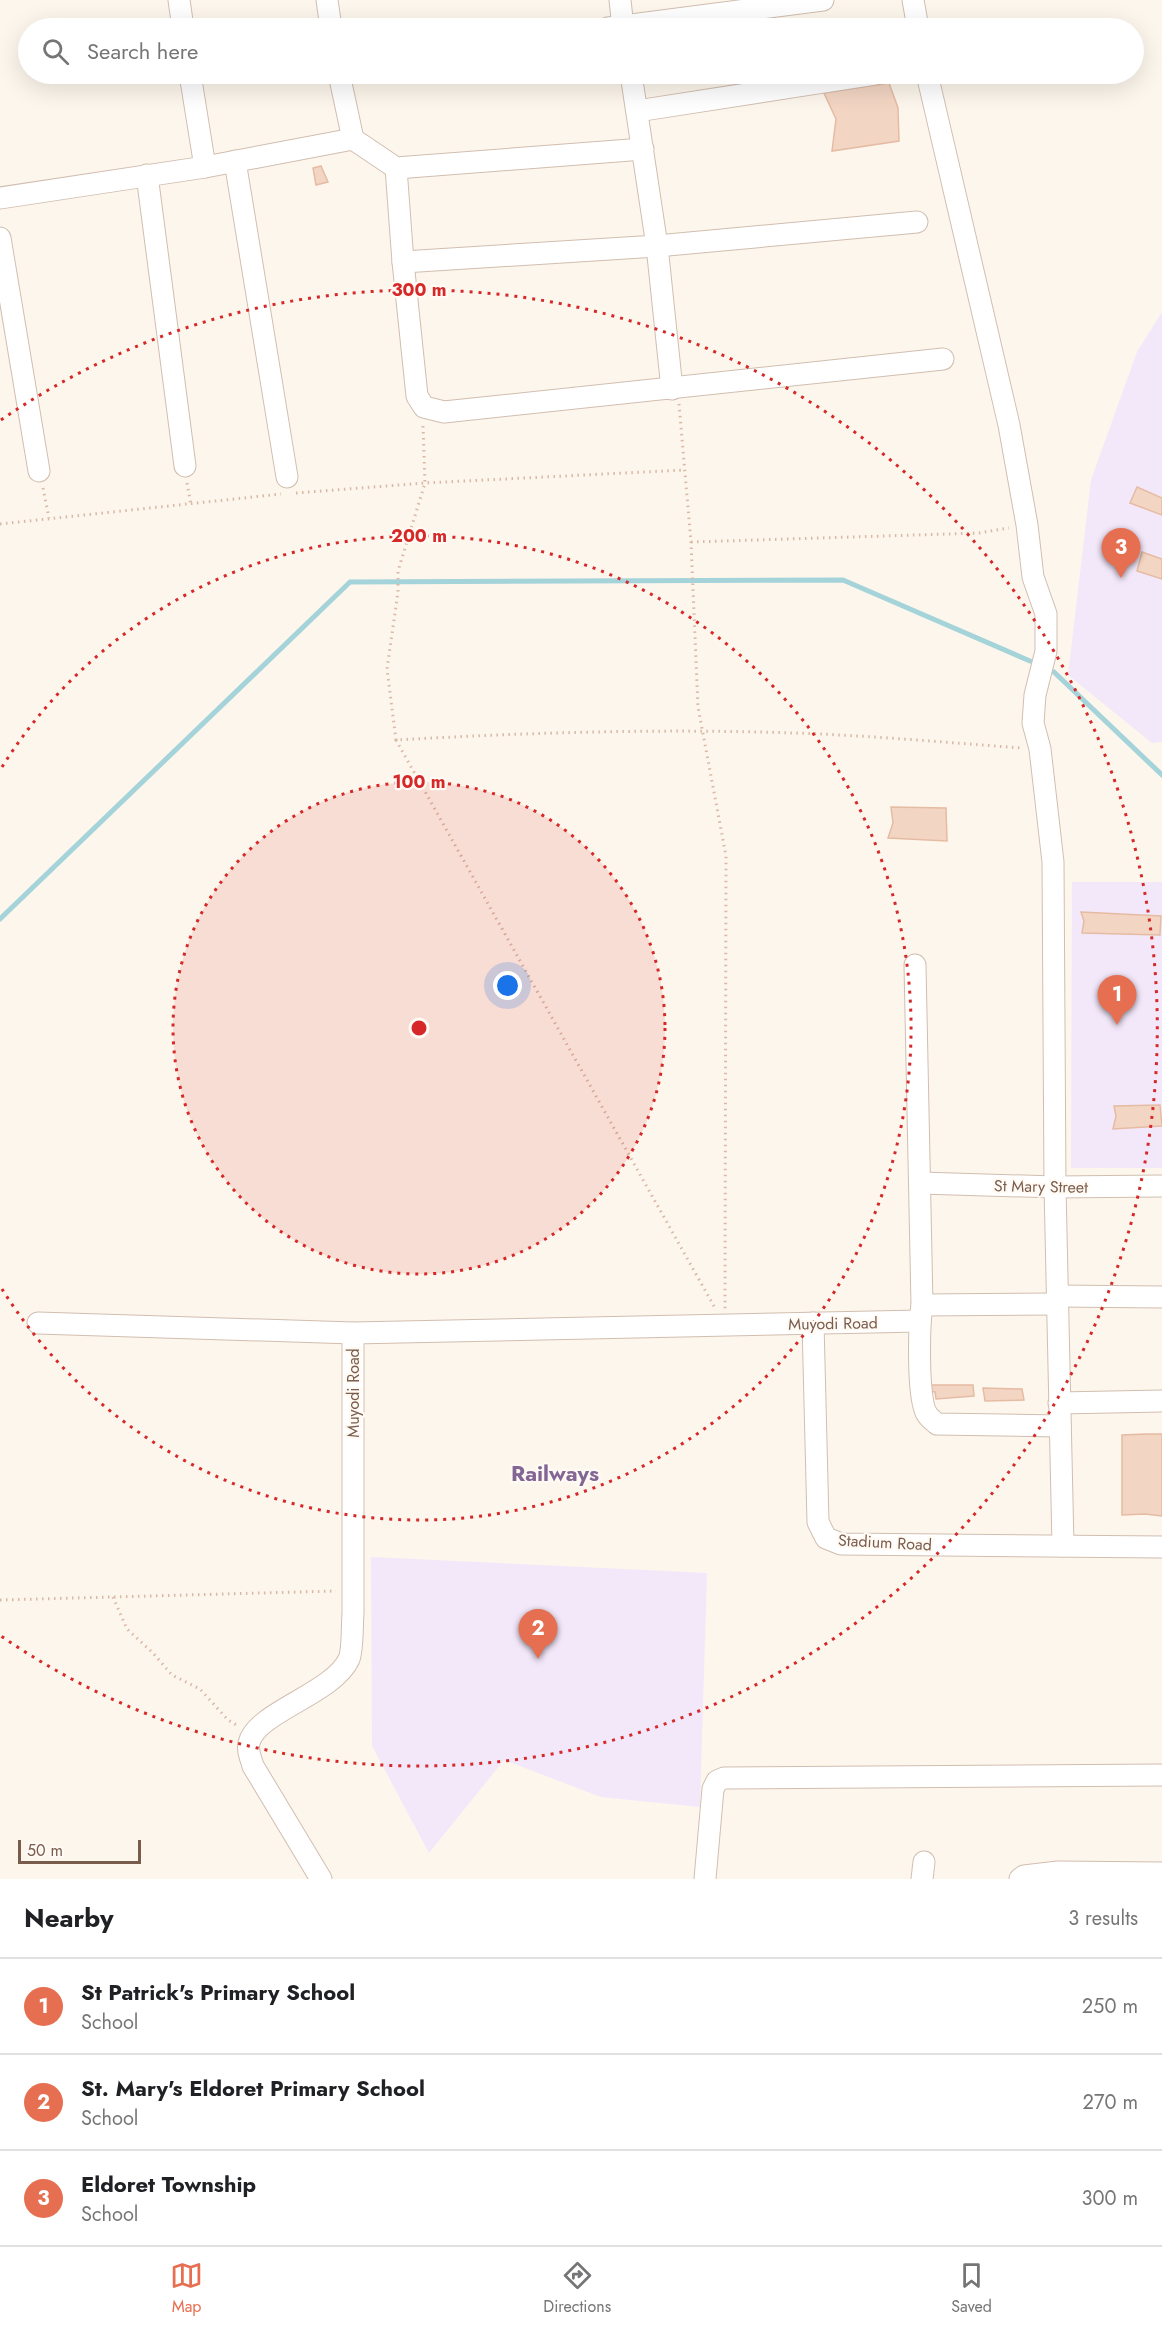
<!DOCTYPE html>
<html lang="en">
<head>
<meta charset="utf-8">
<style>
  body { margin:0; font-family:Jost,sans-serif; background:#f6f6f6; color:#202124 }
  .scale { position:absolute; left:18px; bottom:15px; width:123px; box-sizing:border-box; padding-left:6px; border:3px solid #7a5c4d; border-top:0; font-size:16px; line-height:21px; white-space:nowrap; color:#7a5c4d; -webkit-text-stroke:4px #fffaf3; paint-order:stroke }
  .you { position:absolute; left:508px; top:986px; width:21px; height:21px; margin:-15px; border:4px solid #fff; border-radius:50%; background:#1a73e8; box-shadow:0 0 0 9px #1a73e833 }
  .badge { display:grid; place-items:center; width:39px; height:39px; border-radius:50%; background:#e76f51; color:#fff; font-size:20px; font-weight:700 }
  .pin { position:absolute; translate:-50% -50px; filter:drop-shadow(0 2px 3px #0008) }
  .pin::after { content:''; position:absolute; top:32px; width:21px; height:18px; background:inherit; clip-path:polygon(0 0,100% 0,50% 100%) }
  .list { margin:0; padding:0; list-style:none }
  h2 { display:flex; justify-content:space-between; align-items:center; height:78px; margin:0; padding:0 24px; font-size:26px }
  h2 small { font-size:20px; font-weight:400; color:#757577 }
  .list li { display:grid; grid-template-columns:39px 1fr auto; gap:18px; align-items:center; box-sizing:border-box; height:96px; padding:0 24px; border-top:2px solid #e0e0e0 }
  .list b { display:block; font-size:22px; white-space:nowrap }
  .list p { margin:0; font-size:20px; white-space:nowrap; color:#757577 }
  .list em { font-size:20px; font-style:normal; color:#757577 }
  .icon { flex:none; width:33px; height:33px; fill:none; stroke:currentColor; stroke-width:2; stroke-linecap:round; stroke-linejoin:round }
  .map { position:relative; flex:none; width:1162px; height:1879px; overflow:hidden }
  .search { position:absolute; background:#fff; box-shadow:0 6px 24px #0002; left:18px; right:18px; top:18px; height:66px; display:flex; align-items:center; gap:15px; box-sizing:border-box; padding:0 21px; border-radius:33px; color:#757577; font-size:22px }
  .sheet { height:366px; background:#fff }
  nav { display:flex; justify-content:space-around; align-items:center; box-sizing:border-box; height:84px; border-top:2px solid #e0e0e0; background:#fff; font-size:16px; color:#757577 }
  nav a { display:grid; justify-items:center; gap:3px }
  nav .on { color:#e76f51 }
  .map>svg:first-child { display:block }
  .education { fill:#f3e8fa }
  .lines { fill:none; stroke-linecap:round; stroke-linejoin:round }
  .stream { stroke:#a5d3da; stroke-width:5 }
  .building { fill:#f3d5c3; stroke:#e6bba3; stroke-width:1.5 }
  .minor-casing { stroke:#d1beb0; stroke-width:23 }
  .path { stroke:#d9b8a5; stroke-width:3; stroke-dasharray:1.5 4.5; stroke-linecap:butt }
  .minor { stroke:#fff; stroke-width:21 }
  .ring { fill:none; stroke:#d62828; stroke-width:3; stroke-dasharray:3 6 }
  .labels { text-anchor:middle; stroke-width:4.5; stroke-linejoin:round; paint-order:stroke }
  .street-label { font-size:16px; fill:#7a5c4d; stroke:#fffaf3 }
  .district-label { font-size:22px; font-weight:bold; fill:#846695; stroke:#fffaf3 }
  .centre { fill:#d62828; stroke:#fffaf3; stroke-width:3 }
  .ring-label { font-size:18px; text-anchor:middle; font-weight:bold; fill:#d62828; stroke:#fffaf3; stroke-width:4.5; stroke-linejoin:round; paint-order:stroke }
</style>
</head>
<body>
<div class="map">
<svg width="1162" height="1879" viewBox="0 0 1162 1879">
  <rect width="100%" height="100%" fill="#fdf6ec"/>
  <g class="education">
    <polygon points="1162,312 1162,742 1152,743 1068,675 1091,480 1137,352"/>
    <polygon points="1072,882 1162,882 1162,1168 1071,1168"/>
    <polygon points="371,1557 707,1573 700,1807 601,1797 504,1760 429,1853 372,1746"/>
  </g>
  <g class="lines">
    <g class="stream">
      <polyline points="1054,672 1162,775"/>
      <polyline points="0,919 350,582 843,580 1030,661"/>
    </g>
  </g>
  <g class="building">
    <polygon points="889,83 898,108 899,141 832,151 836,119 824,93"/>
    <polygon points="321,166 328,182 316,185 313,168"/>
    <polygon points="1137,487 1162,498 1162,515 1130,503"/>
    <polygon points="1142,552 1162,559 1162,579 1137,571"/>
    <polygon points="891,807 946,808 947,841 888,838 893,823"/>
    <polygon points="1081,912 1161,916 1160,935 1082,933 1084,921"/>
    <polygon points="1160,1105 1162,1126 1113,1129 1116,1116 1114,1106"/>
    <polygon points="930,1385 973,1385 974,1396 936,1399 935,1392 929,1391"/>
    <polygon points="983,1388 1022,1389 1024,1400 985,1401"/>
    <polygon points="1146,1434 1162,1434 1162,1516 1145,1514 1122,1515 1122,1435"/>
  </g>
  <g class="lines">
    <defs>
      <g id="minor">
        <polyline points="179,0 183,28"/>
        <polyline points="327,0 331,28"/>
        <polyline points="620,0 623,28"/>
        <polyline points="913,0 918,28"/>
        <polyline points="608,28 823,0"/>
        <polyline points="190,74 205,167"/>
        <polyline points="631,74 657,246 672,389"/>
        <polyline points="927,74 1009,425 1027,525 1033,577 1046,614 1046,651 1035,695 1033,723 1040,749 1053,862 1055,1187 1063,1546"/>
        <polyline points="637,111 875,74"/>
        <polyline points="353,139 396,168 403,262 417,396 424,407 444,412 943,359"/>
        <polyline points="235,161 287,477"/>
        <polyline points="396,168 643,149"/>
        <polyline points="147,175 185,466"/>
        <polyline points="0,198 205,167 353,139 339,74"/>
        <polyline points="0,238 39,471"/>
        <polyline points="403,262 657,246 917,222"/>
        <path d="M915 965 922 1305C919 1324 917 1401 927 1414 929 1418 934 1421 937 1424L1060 1426"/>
        <polyline points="920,1183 1055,1187 1162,1186"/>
        <polyline points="1057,1296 1162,1297"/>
        <polyline points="922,1305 1057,1304"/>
        <polyline points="38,1323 353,1333 920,1321"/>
        <polyline points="813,1323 818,1522 826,1538 841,1544 1162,1547"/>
        <polyline points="1059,1403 1162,1401"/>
        <path d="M321 1879 253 1766C251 1759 247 1750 249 1743 256 1712 333 1694 349 1659 353 1650 352 1624 353 1613V1333"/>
        <polyline points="705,1879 713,1789 717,1781 724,1778 1162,1775"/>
        <polyline points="922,1879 924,1862"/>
        <polyline points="1020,1879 1024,1876 1058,1872 1162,1873"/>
      </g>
    </defs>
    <use href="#minor" class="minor-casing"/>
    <g class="path">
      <polyline points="679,404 691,542 698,707 726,856 725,1309"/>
      <path d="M423 426 425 483 398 571V592L387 669 396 740C537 732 679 728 820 734 887 737 954 743 1021 748"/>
      <polyline points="187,483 191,505"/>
      <polyline points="43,488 49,518"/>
      <polyline points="296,493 425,483 684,470"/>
      <polyline points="0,524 281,494"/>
      <polyline points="691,542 979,533 1009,528"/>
      <polyline points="396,740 715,1308"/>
      <polyline points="113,1597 127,1629 153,1653 172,1675 200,1689 228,1720 238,1726"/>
      <polyline points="0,1600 336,1591"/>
    </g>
    <use href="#minor" class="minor"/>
  </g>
  <circle cx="419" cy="1028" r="246" fill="#d62828" fill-opacity=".12"/>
  <g class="ring">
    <circle cx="419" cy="1028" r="246"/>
    <path d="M2 767A492 492 0 1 1 2 1289"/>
    <path d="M1 420A738 738 0 1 1 1 1636"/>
  </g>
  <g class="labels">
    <g class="street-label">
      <text transform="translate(1041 1186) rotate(1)" y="6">St Mary Street</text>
      <text transform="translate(833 1323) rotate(-1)" y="6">Muyodi Road</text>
      <text transform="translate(353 1393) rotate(-90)" y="6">Muyodi Road</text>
      <text transform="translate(885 1542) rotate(3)" y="6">Stadium Road</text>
    </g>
    <g class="district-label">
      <text x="555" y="1481">Railways</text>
    </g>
  </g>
  <circle cx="419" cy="1028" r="9" class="centre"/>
  <g class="ring-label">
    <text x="419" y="296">300 m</text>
    <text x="419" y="542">200 m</text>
    <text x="419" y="788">100 m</text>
  </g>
</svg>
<div class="scale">50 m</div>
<div class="you"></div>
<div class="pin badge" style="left:1117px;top:1025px">1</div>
<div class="pin badge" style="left:538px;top:1659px">2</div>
<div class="pin badge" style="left:1121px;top:578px">3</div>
<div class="search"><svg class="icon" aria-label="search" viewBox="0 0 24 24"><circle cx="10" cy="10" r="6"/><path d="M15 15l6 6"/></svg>Search here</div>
</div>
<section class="sheet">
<h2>Nearby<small>3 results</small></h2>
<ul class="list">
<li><span class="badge">1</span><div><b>St Patrick's Primary School</b><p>School</p></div><em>250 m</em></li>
<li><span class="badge">2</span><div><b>St. Mary's Eldoret Primary School</b><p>School</p></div><em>270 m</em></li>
<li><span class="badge">3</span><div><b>Eldoret Township</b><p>School</p></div><em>300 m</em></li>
</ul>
</section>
<nav>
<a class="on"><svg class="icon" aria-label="map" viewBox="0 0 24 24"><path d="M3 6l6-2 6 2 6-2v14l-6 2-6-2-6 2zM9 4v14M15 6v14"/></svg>Map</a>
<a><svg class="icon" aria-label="directions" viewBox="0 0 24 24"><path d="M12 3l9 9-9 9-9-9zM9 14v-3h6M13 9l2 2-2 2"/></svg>Directions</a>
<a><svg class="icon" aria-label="saved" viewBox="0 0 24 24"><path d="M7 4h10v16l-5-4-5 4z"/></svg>Saved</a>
</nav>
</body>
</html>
